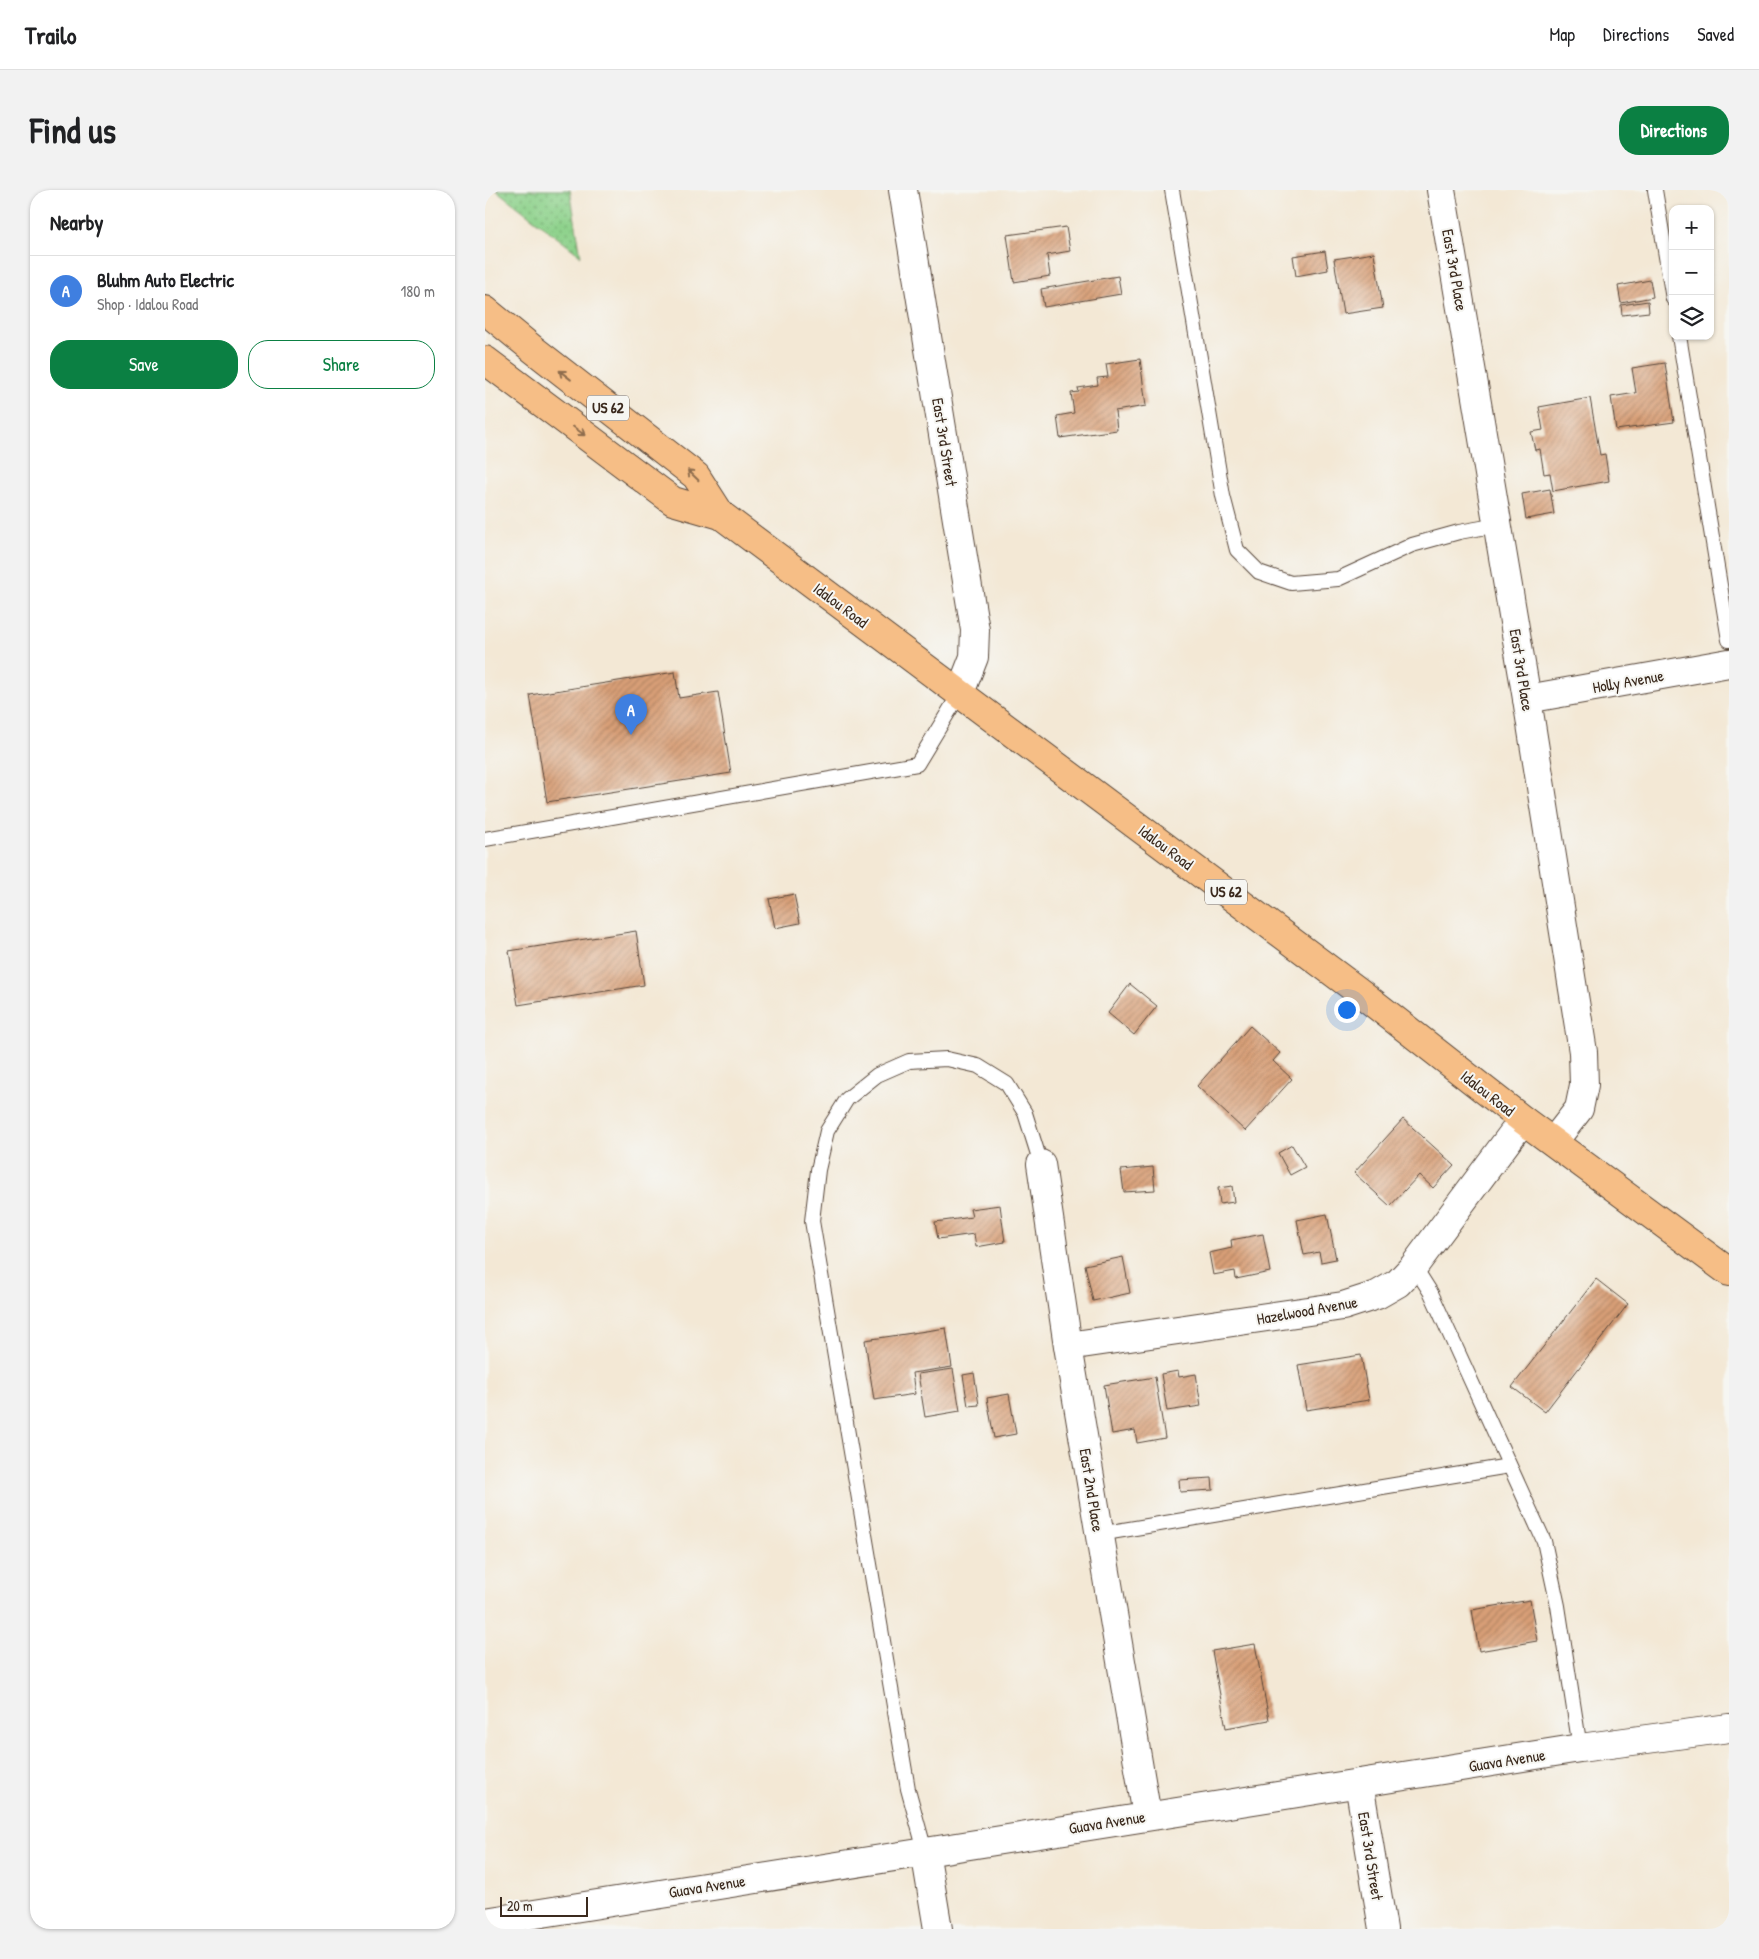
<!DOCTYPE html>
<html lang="en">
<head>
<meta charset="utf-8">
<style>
  body { margin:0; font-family:"Patrick Hand",sans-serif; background:#f2f2f2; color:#202124 }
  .controls { position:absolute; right:15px; top:15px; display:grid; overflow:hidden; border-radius:10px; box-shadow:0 1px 4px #0004 }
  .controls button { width:45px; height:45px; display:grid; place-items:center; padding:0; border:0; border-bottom:1px solid #e0e0e0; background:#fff; color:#202124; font:25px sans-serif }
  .scale { position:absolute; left:15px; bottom:12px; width:88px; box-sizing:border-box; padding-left:5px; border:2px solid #3b2a1e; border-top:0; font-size:14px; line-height:18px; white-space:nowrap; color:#3b2a1e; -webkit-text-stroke:4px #f6f6f2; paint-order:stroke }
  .you { position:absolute; left:861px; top:819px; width:18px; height:18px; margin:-12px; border:4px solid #fff; border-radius:50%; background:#1a73e8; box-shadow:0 0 0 8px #1a73e833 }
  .badge { display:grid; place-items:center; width:32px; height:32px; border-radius:50%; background:#0b8043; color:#fff; font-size:16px; font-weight:700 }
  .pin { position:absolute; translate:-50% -41px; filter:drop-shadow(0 1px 2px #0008) }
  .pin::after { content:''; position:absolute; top:26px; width:18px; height:15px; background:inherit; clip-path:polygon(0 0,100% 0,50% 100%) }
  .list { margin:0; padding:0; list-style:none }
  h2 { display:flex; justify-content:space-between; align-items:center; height:65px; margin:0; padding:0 20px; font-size:21px }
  h2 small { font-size:16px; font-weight:400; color:#757577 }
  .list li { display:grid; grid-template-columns:32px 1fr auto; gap:15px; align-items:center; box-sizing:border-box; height:70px; padding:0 20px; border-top:1px solid #e0e0e0 }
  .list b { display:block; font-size:19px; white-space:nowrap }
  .list p { margin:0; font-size:16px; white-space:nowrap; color:#757577 }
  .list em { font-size:16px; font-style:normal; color:#757577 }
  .actions { display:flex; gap:10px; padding:15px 20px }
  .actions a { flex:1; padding:11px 0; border:1px solid #0b8043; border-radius:20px; text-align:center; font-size:18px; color:#0b8043 }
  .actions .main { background:#0b8043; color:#fff }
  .icon { flex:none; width:28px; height:28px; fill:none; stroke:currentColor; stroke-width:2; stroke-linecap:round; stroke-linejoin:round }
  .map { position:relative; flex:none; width:1244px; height:1739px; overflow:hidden; border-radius:20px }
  header { display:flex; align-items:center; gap:30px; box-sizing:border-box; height:70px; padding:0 25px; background:#fff; border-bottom:1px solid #e0e0e0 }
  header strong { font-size:24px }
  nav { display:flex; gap:28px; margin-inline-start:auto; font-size:18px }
  .intro { display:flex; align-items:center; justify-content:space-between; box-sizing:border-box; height:120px; padding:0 30px }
  h1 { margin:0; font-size:35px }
  .button { padding:12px 22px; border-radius:20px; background:#0b8043; color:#fff; font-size:18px; font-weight:700 }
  main { display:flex; gap:30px; padding:0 30px }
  aside { flex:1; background:#fff; border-radius:20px; box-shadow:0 1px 4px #0004 }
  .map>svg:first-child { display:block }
  .grass { fill:url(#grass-dots); stroke:#647e54 }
  .building { fill:url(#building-hatch) }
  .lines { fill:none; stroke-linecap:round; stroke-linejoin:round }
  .service-casing { stroke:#574639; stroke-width:16 }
  .minor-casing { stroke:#574639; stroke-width:30 }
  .tertiary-casing { stroke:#574639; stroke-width:30 }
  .primary-casing { stroke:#574639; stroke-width:30 }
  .service { stroke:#fff; stroke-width:14 }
  .minor { stroke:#fff; stroke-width:28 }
  .tertiary { stroke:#fff; stroke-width:28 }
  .primary { stroke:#f6be86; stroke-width:28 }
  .oneway { stroke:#8f6d4d }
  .labels { text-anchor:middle; stroke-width:4; stroke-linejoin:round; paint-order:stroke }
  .shield { fill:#f6f6f2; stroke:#73675e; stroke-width:1 }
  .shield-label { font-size:15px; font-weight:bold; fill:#3b2a1e }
  .street-label { font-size:16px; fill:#3b2a1e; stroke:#f6f6f2 }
</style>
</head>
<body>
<header>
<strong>Trailo</strong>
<nav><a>Map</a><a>Directions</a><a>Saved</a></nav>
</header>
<div class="intro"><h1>Find us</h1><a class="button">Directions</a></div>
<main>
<aside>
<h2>Nearby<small></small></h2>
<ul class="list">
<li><span class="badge" style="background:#3f7fe0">A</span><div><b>Bluhm Auto Electric</b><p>Shop · Idalou Road</p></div><em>180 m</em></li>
</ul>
<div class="actions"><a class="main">Save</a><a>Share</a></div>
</aside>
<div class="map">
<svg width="1244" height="1739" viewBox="0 0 1244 1739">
  <defs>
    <pattern id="grass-dots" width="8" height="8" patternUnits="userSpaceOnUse" patternTransform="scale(1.25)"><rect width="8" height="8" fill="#8cd18a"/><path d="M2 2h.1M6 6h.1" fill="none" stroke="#74aa70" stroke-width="1.8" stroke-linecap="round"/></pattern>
    <pattern id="building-hatch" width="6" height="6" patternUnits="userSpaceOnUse" patternTransform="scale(1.25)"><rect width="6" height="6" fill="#d89f77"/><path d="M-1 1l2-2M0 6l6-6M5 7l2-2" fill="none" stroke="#b08261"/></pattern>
  </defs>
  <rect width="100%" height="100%" fill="#f6f6f2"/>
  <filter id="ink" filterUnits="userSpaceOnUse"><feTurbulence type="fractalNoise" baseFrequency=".02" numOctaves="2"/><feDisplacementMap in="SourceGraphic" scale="10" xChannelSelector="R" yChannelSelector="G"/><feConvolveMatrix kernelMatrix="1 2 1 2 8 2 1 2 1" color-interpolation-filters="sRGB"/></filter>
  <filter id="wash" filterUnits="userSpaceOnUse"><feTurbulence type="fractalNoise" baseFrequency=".0096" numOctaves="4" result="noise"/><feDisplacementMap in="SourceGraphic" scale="20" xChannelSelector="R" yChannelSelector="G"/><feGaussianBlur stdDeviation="1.12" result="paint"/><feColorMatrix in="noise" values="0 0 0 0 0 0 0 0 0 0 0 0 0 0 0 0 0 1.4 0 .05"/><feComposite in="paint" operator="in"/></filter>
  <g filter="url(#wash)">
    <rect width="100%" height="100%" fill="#f3e8d5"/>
    <polygon class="grass" points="11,0 85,0 96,66"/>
    <g id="blocks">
      <g class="building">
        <polygon points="581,37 585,61 562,65 565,86 529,92 522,45"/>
        <polygon points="840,61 843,80 811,86 808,66"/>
        <polygon points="889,63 898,118 858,124 849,69"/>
        <polygon points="633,86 636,104 559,117 556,99"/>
        <polygon points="1165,90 1168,107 1136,113 1133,96"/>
        <polygon points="1163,111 1164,122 1137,125 1136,115"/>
        <polygon points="655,169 661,216 630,221 632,240 575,248 572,226 589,223 586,203 594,202 593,198 613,195 612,188 623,187 621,174"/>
        <polygon points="1180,173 1189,232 1131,240 1126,207 1151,203 1147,178"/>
        <polygon points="1105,208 1115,265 1120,264 1124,291 1068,301 1065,283 1059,284 1055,259 1050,260 1046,242 1058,240 1054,217"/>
        <polygon points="1065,299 1069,324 1041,329 1037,304"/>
        <polygon points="190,482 194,508 233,502 246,583 62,612 45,505"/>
        <polygon points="309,704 315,733 290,738 284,709"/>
        <polygon points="151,741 159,795 33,815 24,761"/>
        <polygon points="645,794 672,816 649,845 623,823"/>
        <polygon points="765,836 795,863 788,871 807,889 760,941 712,896"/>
        <polygon points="918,929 969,975 948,998 934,985 905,1016 869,983"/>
        <polygon points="807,955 820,977 805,985 793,963"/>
        <polygon points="668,977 670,1000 639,1002 636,980"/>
        <polygon points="747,996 749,1012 735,1014 733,998"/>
        <polygon points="515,1015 520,1052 491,1057 489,1044 453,1049 450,1032 487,1027 485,1019"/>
        <polygon points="842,1024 851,1069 836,1072 834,1062 819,1065 812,1030"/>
        <polygon points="778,1044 785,1082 751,1089 750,1081 728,1085 724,1063 747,1058 746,1050"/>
        <polygon points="638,1067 645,1103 608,1111 600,1075"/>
        <polygon points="1111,1089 1143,1114 1060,1222 1027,1197"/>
        <polygon points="461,1138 467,1177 427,1183 430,1204 389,1210 380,1150"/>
        <polygon points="876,1165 884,1210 821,1220 813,1175"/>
        <polygon points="468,1179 475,1221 440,1227 433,1184"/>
        <polygon points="693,1181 694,1187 711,1184 716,1216 682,1221 676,1184"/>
        <polygon points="489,1183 494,1215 483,1216 478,1185"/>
        <polygon points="670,1187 680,1248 652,1253 650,1240 627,1244 619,1195"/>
        <polygon points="524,1204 531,1244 509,1248 502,1208"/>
        <polygon points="727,1288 728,1300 695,1302 694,1290"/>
        <polygon points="1045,1410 1052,1451 994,1461 987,1420"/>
        <polygon points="770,1454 784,1530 741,1538 727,1461"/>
      </g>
    </g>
  </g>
  <g filter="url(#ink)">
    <use href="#blocks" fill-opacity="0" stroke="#574639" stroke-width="1"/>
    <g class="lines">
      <defs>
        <g id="service">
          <polyline points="687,0 738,306 752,360 774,382 806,393 853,389 927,355 974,342 1013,335"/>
          <polyline points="1170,0 1188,109"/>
          <polyline points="1194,146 1244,450"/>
          <polyline points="0,649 432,574 475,503"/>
          <polyline points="929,1076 946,1103 1059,1351 1073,1416 1095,1558"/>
          <polyline points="614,1344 1024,1276"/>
          <polyline points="440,1661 423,1599 327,1031 333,980 342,941 362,909 392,885 424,871 462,869 493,876 522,894 540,923 556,974"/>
        </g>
        <g id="minor">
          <polyline points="418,0 490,440 489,467 475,503"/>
          <polyline points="956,0 1042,509 1098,862 1099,895 1094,919 1069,951"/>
          <polyline points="1042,509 1244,473"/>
          <polyline points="556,974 583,1156 662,1626"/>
          <polyline points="583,1156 858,1116 892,1105 913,1093 929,1076 1038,930"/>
          <polyline points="874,1593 898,1739"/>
          <polyline points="440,1661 453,1739"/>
        </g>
        <polyline id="tertiary" points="0,1732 1095,1558 1244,1538"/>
        <g id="primary">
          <polyline points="0,120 49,160 211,286 236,325"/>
          <polyline points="0,170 188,311 236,325 873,801 1038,930 1244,1082"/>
        </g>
      </defs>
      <use href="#service" class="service-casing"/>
      <use href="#minor" class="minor-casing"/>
      <use href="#tertiary" class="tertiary-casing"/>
      <use href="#primary" class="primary-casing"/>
      <use href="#service" class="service"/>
      <use href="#minor" class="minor"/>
      <use href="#tertiary" class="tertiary"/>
      <use href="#primary" class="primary"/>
    </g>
    <defs><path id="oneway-shaft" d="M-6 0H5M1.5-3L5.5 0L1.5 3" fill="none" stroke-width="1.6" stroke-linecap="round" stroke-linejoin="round" transform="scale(1.25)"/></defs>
    <g class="oneway">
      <use href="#oneway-shaft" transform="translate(80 185) rotate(-142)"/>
      <use href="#oneway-shaft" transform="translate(94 241) rotate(37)"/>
      <use href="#oneway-shaft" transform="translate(208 285) rotate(-136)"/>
    </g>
  </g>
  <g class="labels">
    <g class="shield">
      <rect x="102" y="205.5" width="42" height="25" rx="4"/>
      <rect x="720" y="689.5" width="42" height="25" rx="4"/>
    </g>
    <g class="shield-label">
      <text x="123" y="223">US 62</text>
      <text x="741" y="707">US 62</text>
    </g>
    <g class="street-label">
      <text transform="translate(970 80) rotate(80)" y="6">East 3rd Place</text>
      <text transform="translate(460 252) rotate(81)" y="6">East 3rd Street</text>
      <text transform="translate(356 415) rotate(37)" y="6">Idalou Road</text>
      <text transform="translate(1037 480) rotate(81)" y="6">East 3rd Place</text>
      <text transform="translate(1143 491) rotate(-10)" y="6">Holly Avenue</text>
      <text transform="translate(681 657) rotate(37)" y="6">Idalou Road</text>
      <text transform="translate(1003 903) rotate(38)" y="6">Idalou Road</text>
      <text transform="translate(822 1120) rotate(-10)" y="6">Hazelwood Avenue</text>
      <text transform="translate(607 1300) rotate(81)" y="6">East 2nd Place</text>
      <text transform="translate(1022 1570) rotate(-9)" y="6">Guava Avenue</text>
      <text transform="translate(622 1632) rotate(-9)" y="6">Guava Avenue</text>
      <text transform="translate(886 1666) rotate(81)" y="6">East 3rd Street</text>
      <text transform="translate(222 1696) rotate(-9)" y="6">Guava Avenue</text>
    </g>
  </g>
</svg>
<div class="controls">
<button>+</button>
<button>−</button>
<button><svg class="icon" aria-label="layers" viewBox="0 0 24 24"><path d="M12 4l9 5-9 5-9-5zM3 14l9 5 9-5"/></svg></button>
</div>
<div class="scale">20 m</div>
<div class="you"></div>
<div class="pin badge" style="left:146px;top:545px;background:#3f7fe0">A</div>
</div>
</main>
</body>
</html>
